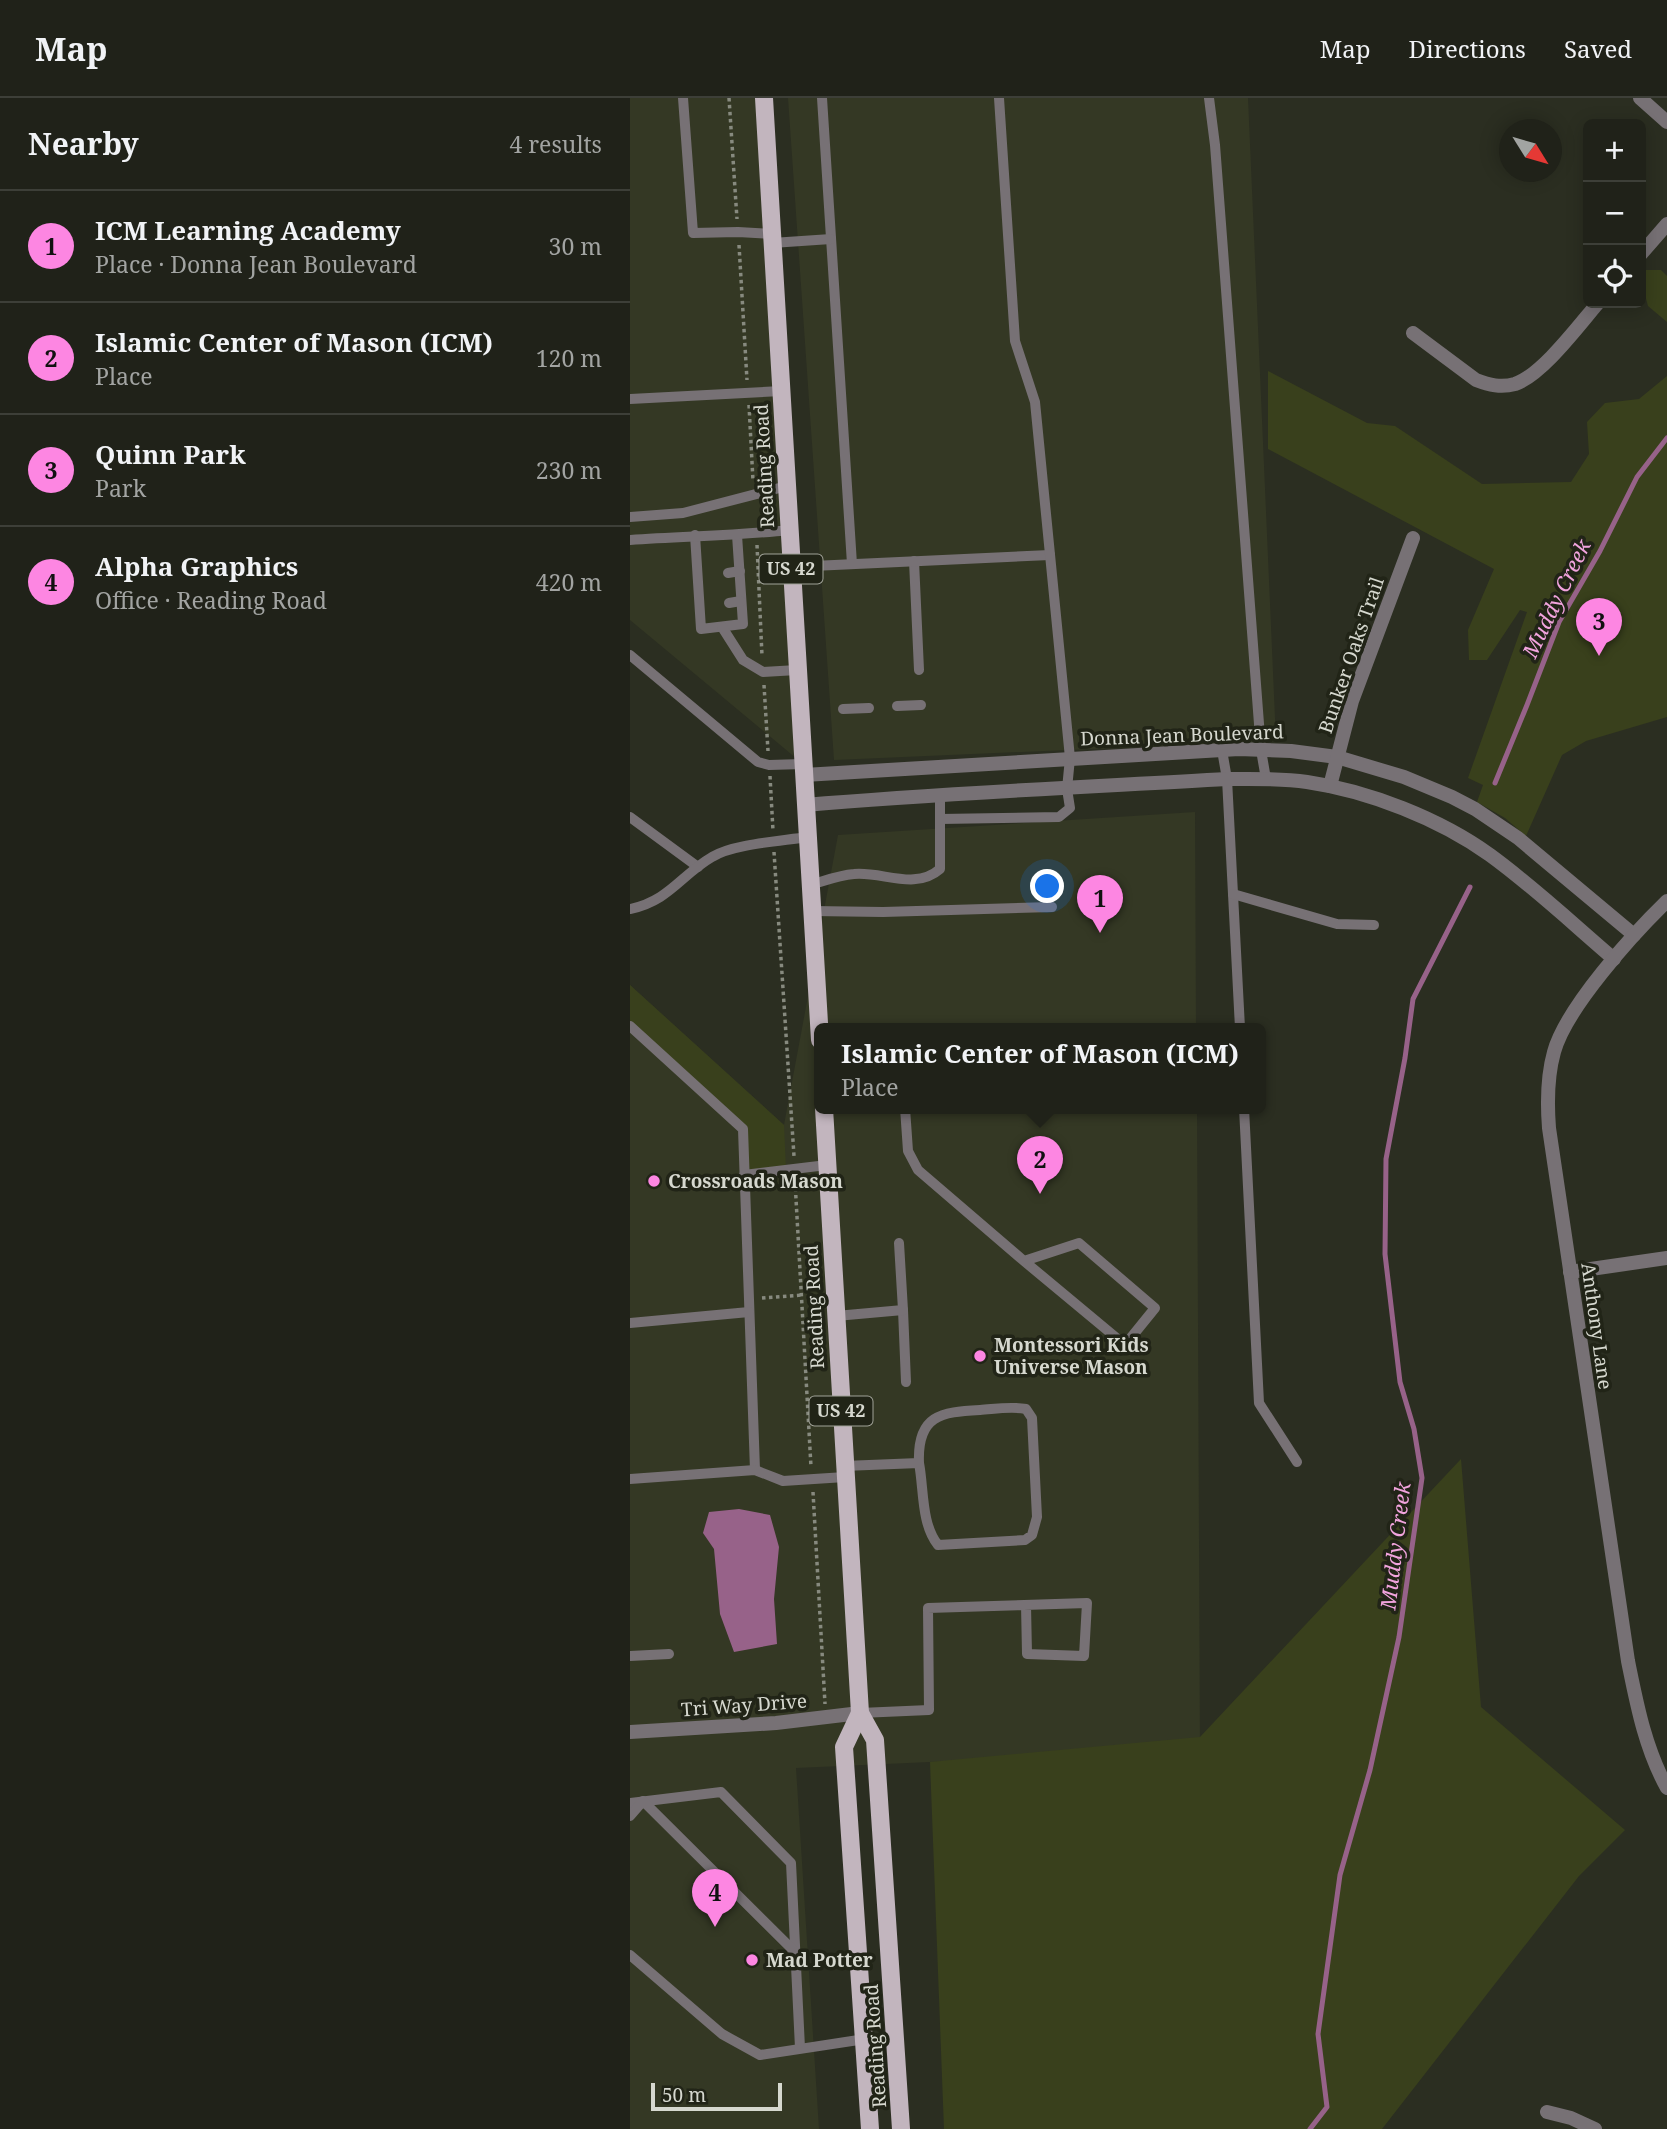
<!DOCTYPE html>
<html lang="en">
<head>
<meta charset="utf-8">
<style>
  body { margin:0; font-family:"Noto Serif",serif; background:#282a22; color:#f1f3f6 }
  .controls { position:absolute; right:21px; top:21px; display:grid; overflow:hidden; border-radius:10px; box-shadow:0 4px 18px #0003 }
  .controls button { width:63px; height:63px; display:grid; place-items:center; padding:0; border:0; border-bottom:2px solid #3d3f38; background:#202219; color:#f1f3f6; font:35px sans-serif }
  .compass { position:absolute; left:869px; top:21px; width:63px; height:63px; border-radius:50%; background:#202219; box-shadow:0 4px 18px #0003; rotate:127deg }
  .scale { position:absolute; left:21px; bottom:18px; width:131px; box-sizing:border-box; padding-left:7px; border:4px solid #d6d8cf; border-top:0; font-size:19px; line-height:24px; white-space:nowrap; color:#d6d8cf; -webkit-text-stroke:5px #212417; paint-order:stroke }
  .you { position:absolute; left:418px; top:789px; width:24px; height:24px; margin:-18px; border:5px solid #fff; border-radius:50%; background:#1a73e8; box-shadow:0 0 0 10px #1a73e833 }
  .badge { display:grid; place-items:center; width:46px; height:46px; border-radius:50%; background:#fd86e2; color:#111; font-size:23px; font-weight:700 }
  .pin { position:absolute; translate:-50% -58px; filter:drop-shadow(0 2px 4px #0008) }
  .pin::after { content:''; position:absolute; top:37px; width:24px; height:21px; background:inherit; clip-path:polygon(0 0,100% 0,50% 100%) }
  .popup { position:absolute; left:184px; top:925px; width:452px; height:91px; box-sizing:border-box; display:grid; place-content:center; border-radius:10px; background:#202219; filter:drop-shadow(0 2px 5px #0005); font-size:23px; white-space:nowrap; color:#a2a4a2 }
  .popup b { font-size:26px; color:#f1f3f6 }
  .popup::after { content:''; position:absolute; left:50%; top:100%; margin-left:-14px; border:14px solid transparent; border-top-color:#202219 }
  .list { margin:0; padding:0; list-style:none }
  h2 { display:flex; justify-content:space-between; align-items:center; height:91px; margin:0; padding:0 28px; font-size:30px }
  h2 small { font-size:23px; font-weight:400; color:#a2a4a2 }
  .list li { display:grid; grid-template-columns:46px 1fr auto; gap:21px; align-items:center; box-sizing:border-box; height:112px; padding:0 28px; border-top:2px solid #3d3f38 }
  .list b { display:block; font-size:26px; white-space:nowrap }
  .list p { margin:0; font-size:23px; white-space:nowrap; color:#a2a4a2 }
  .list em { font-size:23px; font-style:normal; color:#a2a4a2 }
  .icon { flex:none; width:38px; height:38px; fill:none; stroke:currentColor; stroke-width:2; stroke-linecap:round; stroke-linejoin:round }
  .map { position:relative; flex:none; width:1037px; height:2031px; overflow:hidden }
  header { display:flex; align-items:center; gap:42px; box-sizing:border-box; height:98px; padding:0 35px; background:#202219; border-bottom:2px solid #3d3f38 }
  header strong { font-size:33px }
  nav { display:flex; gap:38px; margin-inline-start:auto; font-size:24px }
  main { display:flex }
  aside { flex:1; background:#202219 }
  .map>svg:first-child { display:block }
  .built { fill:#343824 }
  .green { fill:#39401c }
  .water { fill:#976289 }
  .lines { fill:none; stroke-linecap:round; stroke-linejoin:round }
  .stream { stroke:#976289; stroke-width:5 }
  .path { stroke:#878a7f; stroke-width:3.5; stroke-dasharray:3.5 3.5; stroke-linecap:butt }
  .service { stroke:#777175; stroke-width:10 }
  .minor { stroke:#777175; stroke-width:14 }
  .primary { stroke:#c2b5be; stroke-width:18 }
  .poi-dot { fill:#fd86e2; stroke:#212417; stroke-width:2.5 }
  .labels { text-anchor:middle; stroke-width:7; stroke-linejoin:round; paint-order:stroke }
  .shield { fill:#212417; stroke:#a0a298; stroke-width:2 }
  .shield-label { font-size:18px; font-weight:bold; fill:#d6d8cf }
  .street-label { font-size:19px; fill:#d6d8cf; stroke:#212417 }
  .poi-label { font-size:19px; font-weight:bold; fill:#d6d8cf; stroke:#212417; text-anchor:start }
  .water-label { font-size:21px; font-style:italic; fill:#f2a4de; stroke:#212417 }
</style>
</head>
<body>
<header>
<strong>Map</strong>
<nav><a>Map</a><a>Directions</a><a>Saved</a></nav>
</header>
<main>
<aside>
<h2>Nearby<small>4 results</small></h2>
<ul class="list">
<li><span class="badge">1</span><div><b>ICM Learning Academy</b><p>Place · Donna Jean Boulevard</p></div><em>30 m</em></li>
<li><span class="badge">2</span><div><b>Islamic Center of Mason (ICM)</b><p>Place</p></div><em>120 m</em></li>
<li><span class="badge">3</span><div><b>Quinn Park</b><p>Park</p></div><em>230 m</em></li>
<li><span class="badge">4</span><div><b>Alpha Graphics</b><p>Office · Reading Road</p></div><em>420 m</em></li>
</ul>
</aside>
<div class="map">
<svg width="1037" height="2031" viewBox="0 0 1037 2031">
  <rect width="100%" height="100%" fill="#2b2e21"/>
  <g class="built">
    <polygon points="0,0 134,0 173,666 0,522"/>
    <polygon points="158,0 618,0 646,643 204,662"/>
    <polygon points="565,714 566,930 190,930 190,1010 567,1010 570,1657 300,1664 166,1670 189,2031 0,2031 0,887 154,1027 208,737"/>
  </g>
  <g class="green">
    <polygon points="1011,172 1031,172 1037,178 1037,224 1018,208 1011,182"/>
    <polygon points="638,273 737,325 765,328 852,386 941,384 959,356 957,324 975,305 1009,301 1037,278 1037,619 956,643 932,657 896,738 875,720 847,704 853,687 838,680 897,514 890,512 857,562 839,562 838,532 864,471 638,351"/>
    <polygon points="0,887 154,1027 156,1072 114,1077 112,1031 0,928"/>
    <polygon points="831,1361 851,1609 995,1732 949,1778 752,2031 314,2031 300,1664 570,1639"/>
  </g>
  <polygon class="water" points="109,1411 140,1417 149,1449 144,1501 147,1546 104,1554 90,1516 84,1451 73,1435 79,1414"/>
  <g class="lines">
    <g class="stream">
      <polyline points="865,685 897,607 929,524 970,453 1007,379 1037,340"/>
      <polyline points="680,2031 697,2009 688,1936 710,1777 740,1672 769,1539 792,1380 784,1331 770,1284 755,1156 756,1061 775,960 783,901 840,789"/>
    </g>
    <g class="path">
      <polyline points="99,0 107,121"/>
      <polyline points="109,147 117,282"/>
      <polyline points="119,307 123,383"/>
      <polyline points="127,447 132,558"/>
      <polyline points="134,587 138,653"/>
      <polyline points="140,678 143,733"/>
      <polyline points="144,754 164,1058"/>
      <polyline points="165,1083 181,1369"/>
      <polyline points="132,1200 172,1197"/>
      <polyline points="183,1394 195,1606"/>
    </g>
    <g class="service">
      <polyline points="53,0 63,135 108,134 142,136"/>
      <polyline points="192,0 222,466"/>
      <polyline points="579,0 585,47 631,652 636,681"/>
      <polyline points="142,145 201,141"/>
      <polyline points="0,301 151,293"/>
      <polyline points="0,419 53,415 157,388"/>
      <polyline points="65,437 71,531 113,526 107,437"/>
      <path d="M0 442C53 438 106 438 159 432"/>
      <polyline points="284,463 289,572"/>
      <polyline points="161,469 420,457"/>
      <polyline points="98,475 110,473"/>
      <polyline points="99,505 111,503"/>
      <polyline points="92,529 113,562 133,574 167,572"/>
      <polyline points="0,557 128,664 139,667 173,666"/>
      <polyline points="267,608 291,607"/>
      <polyline points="213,611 239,610"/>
      <polyline points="592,652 597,681 610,930"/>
      <polyline points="0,719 68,769"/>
      <polyline points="310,721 429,719 440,710 437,691 440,660 405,304 385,243 369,0"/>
      <path d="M180 787C194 783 209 777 224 776 252 773 285 793 310 771V699"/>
      <polyline points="603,796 707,826 744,827"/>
      <path d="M0 811C39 803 51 777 82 759 102 746 152 743 177 739"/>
      <polyline points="182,813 253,814 422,809"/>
      <polyline points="0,928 113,1031 125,1372"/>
      <polyline points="275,1010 278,1053 288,1072 394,1163 495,1247 525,1210 449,1145 394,1163"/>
      <polyline points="614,1010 629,1305 667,1364"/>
      <polyline points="114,1077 197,1067"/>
      <polyline points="273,1212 276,1284"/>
      <polyline points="206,1218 273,1212 269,1145"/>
      <polyline points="0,1225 119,1214"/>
      <path d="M214 1368 289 1365C287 1317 311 1314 350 1312 365 1311 381 1308 396 1311L402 1320 407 1419 402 1437 395 1442 308 1447C291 1426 294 1391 289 1365"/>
      <polyline points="0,1381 125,1372 153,1383 215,1379"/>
      <polyline points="0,1558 39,1556"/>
      <polyline points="230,1615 299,1612 298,1510 457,1505 454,1558 397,1556 396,1507"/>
      <polyline points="0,1705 91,1694 161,1765 170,1950"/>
      <polyline points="0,1718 13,1703 165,1854"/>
      <polyline points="0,1857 92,1936 130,1957 235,1941"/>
    </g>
    <g class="minor">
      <polyline points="1010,0 1037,24"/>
      <polyline points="1011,156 1037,126"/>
      <path d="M783 235 846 282C859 287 871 290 885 286 912 277 949 227 968 205"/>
      <polyline points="174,677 609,651 661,653 707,659 774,679 822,699 845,711 888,740 1004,837"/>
      <polyline points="700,688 722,603 783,440"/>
      <path d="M175 707C315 695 456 689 597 681 624 681 650 680 677 684 739 693 810 721 860 757 904 789 943 826 984 861"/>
      <path d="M1037 803C1003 836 936 910 924 954 917 979 917 1004 919 1030L998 1563C1007 1607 1015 1650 1037 1690"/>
      <polyline points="940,1174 1037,1160"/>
      <polyline points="0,1634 146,1625 230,1615"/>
      <polyline points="917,2014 941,2020 965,2031"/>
    </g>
    <g class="primary">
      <polyline points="134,0 190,942"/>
      <polyline points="194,1010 230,1615 245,1642 271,2031"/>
      <polyline points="230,1615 214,1649 240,2031"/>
    </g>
  </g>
  <g class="poi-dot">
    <circle cx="24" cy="1083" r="7"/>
    <circle cx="350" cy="1258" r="7"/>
    <circle cx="122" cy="1862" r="7"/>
  </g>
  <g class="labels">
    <g class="shield">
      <rect x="129.5" y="456.5" width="63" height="29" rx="5"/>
      <rect x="179.5" y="1298.5" width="63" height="29" rx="5"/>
    </g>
    <g class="shield-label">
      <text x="161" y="477">US 42</text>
      <text x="211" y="1319">US 42</text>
    </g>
    <g class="street-label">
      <text transform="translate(134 368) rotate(-93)" y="7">Reading Road</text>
      <text transform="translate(721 557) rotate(-71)" y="7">Bunker Oaks Trail</text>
      <text transform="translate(552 637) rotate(-2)" y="7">Donna Jean Boulevard</text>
      <text transform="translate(184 1209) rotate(-93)" y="7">Reading Road</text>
      <text transform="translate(967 1228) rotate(82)" y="7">Anthony Lane</text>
      <text transform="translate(114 1607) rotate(-4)" y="7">Tri Way Drive</text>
      <text transform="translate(245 1948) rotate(-94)" y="7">Reading Road</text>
    </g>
    <g class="poi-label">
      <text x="38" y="1090">Crossroads Mason</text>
      <text x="364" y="1254">Montessori Kids<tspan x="364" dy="22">Universe Mason</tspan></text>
      <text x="136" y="1869">Mad Potter</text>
    </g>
    <g class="water-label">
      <text transform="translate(927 501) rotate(-64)" y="7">Muddy Creek</text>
      <text transform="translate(766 1448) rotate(-83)" y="7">Muddy Creek</text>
    </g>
  </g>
</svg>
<div class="controls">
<button>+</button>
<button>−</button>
<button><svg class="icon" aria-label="locate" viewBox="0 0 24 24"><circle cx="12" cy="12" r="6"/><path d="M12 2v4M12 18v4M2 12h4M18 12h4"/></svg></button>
</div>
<svg class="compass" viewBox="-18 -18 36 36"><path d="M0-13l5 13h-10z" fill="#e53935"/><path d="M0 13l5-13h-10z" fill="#a2a4a2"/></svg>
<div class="scale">50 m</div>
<div class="you"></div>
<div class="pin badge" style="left:470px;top:835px">1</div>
<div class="pin badge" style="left:410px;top:1096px">2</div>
<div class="popup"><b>Islamic Center of Mason (ICM)</b>Place</div>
<div class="pin badge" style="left:969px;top:558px">3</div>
<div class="pin badge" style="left:85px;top:1829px">4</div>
</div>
</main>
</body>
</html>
